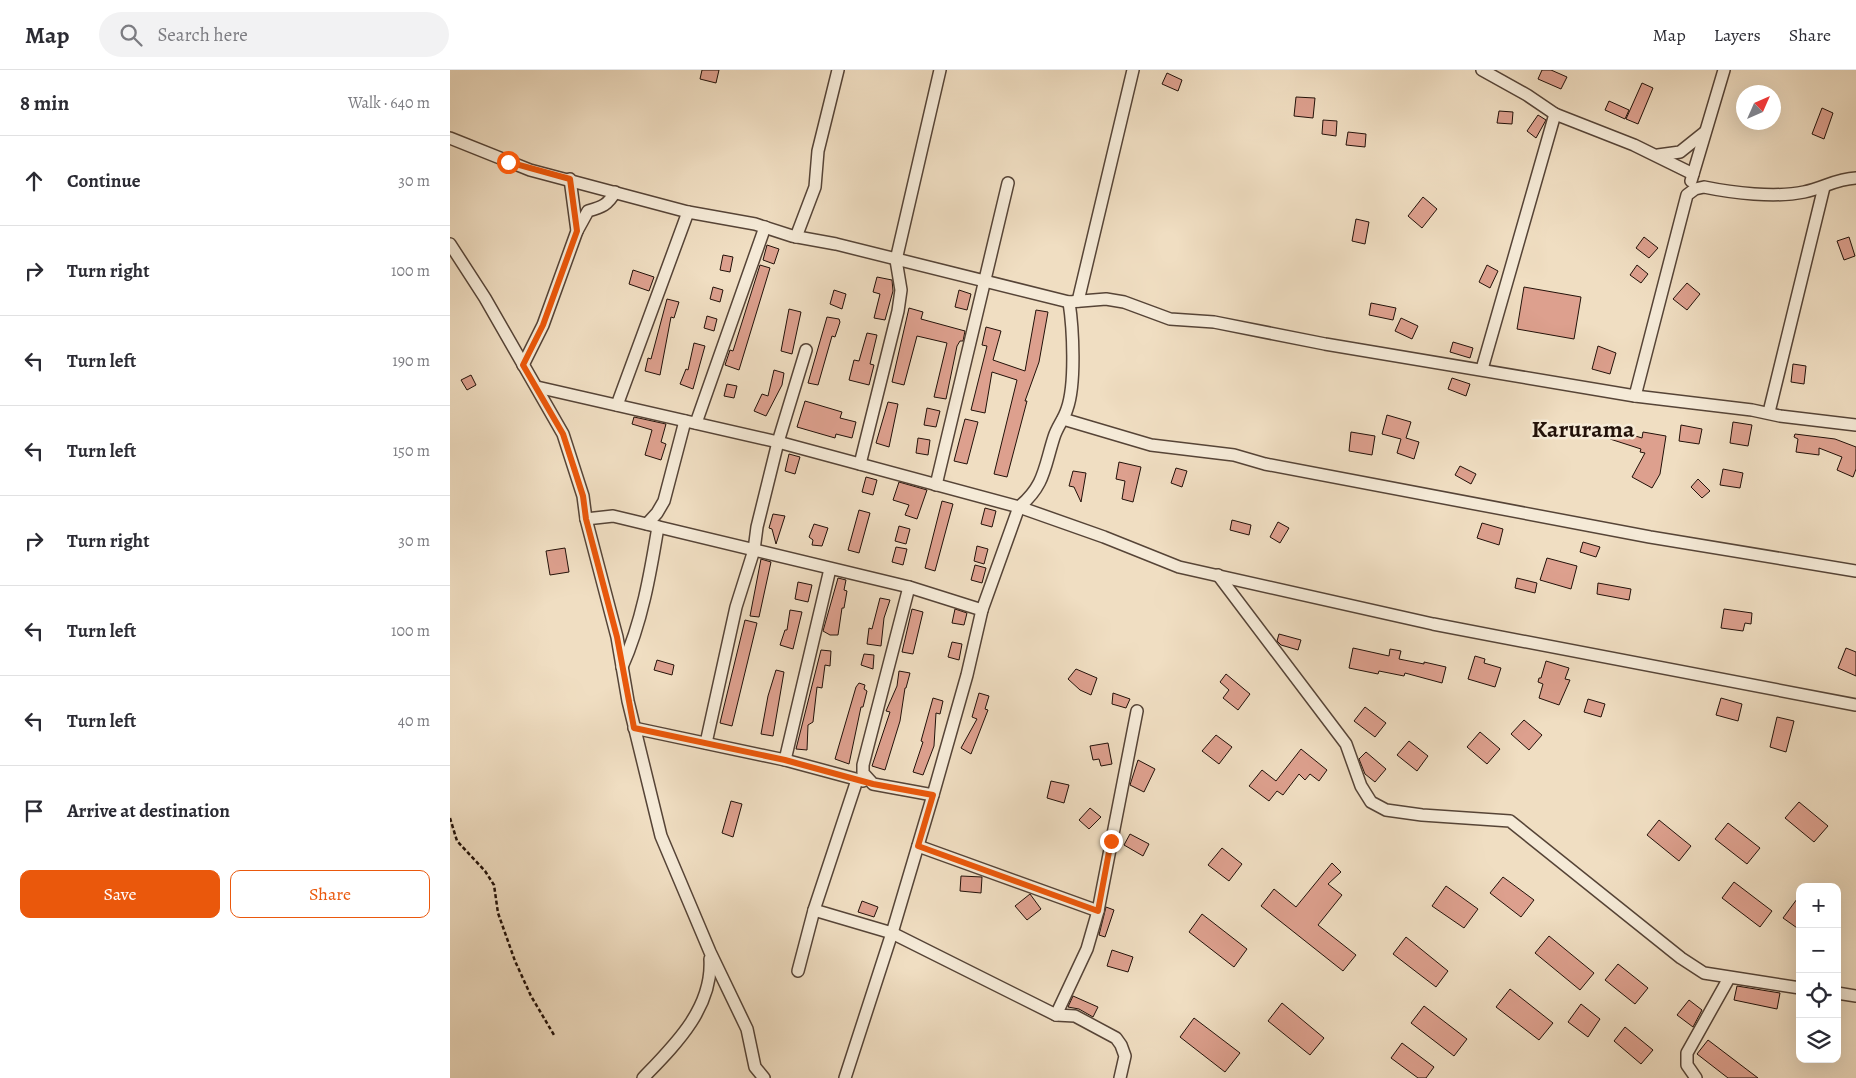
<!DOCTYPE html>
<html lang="en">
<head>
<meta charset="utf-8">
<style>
  body { margin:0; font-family:Alegreya,serif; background:#f2f2f3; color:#2b2b33 }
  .controls { position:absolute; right:15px; bottom:15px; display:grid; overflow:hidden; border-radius:10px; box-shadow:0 5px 20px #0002 }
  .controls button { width:45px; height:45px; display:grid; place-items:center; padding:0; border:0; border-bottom:1px solid #e1e1e2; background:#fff; color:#2b2b33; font:25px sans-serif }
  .compass { position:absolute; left:1286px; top:15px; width:45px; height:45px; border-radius:50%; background:#fff; box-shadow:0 5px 20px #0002; rotate:45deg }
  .stop { position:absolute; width:15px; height:15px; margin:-11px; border:4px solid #ea580c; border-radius:50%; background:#fff }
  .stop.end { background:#ea580c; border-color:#fff; box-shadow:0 1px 5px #0008 }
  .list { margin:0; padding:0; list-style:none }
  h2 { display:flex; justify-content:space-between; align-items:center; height:65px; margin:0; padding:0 20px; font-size:21px }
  h2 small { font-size:16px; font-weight:400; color:#7c7c81 }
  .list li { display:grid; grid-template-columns:32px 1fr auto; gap:15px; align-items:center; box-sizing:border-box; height:90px; padding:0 20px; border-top:1px solid #e1e1e2 }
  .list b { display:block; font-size:19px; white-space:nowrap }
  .list em { font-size:16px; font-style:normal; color:#7c7c81 }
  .actions { display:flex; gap:10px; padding:15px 20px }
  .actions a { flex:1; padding:11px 0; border:1px solid #ea580c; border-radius:10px; text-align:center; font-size:18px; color:#ea580c }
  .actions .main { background:#ea580c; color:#fff }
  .icon { flex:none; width:28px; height:28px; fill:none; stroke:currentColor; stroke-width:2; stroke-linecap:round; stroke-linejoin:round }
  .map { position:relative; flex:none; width:1406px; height:1008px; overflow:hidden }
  header { display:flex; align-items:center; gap:30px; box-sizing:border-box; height:70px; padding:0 25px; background:#fff; border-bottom:1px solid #e1e1e2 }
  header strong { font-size:24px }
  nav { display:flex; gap:28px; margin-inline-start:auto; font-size:18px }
  .search { width:350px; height:45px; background:#f2f2f3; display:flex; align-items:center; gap:12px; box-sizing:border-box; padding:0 18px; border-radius:28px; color:#7c7c81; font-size:19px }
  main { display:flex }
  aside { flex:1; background:#fff }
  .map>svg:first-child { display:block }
  .building { fill:#dda08e; stroke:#221109 }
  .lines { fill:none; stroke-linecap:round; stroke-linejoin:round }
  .minor-casing { stroke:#564437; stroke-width:14 }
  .path { stroke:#221109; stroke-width:2.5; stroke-dasharray:4 2.5; stroke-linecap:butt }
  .minor { stroke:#f5ead7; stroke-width:11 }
  .route { stroke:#ea580c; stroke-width:6 }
  .labels { text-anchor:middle; stroke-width:5; stroke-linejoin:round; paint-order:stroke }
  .district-label { font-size:24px; font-weight:bold; fill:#221109; stroke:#f5ead7 }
</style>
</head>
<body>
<header>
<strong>Map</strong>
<div class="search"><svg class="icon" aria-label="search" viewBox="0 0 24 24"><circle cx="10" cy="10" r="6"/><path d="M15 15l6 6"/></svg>Search here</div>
<nav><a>Map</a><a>Layers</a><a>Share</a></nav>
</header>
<main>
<aside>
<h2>8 min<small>Walk · 640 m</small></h2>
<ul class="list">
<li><svg class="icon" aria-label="ahead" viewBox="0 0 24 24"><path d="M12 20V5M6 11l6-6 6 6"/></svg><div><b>Continue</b></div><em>30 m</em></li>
<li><svg class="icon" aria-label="right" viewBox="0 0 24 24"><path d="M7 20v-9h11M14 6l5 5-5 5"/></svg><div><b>Turn right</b></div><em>100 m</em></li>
<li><svg class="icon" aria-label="left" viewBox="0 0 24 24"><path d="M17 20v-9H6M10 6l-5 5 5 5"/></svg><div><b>Turn left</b></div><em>190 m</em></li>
<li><svg class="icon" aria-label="left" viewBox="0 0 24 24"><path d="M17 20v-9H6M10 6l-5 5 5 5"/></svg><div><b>Turn left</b></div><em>150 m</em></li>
<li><svg class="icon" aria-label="right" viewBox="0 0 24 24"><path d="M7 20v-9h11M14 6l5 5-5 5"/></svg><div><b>Turn right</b></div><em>30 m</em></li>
<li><svg class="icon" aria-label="left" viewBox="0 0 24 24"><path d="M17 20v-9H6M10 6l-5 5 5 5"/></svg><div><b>Turn left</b></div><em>100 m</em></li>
<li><svg class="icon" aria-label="left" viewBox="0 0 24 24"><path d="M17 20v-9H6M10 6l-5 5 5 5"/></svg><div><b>Turn left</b></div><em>40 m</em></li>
<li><svg class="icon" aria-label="arrive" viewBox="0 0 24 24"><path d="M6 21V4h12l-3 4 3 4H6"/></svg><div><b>Arrive at destination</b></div></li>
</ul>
<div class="actions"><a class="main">Save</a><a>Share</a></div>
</aside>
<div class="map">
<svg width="1406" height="1008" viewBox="0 0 1406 1008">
  <rect width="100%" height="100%" fill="#f0dec2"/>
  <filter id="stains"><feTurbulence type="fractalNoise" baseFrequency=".004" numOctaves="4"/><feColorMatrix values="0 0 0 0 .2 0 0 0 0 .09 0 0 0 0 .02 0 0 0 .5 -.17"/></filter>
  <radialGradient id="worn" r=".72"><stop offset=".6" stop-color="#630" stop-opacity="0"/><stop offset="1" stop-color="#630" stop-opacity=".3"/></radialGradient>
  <g class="building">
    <polygon points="252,0 269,0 266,13 250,9"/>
    <polygon points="1092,0 1101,0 1117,7 1111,19 1088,9"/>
    <polygon points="717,3 732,10 728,21 712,14"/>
    <polygon points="1192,13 1203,18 1188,54 1176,49"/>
    <polygon points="846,27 865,28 863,48 844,46"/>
    <polygon points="1159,31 1179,40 1175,49 1155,40"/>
    <polygon points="1372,38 1383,43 1374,69 1362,64"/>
    <polygon points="1049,41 1063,42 1062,54 1047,53"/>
    <polygon points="1088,45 1096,50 1086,68 1077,61"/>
    <polygon points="873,50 887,51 886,66 872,64"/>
    <polygon points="898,62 916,64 915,77 896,75"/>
    <polygon points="973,127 987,139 972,158 958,146"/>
    <polygon points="906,149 919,152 915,174 902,171"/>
    <polygon points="1194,167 1208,178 1199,188 1186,178"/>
    <polygon points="1399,167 1405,186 1394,190 1387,171"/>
    <polygon points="317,175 329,179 324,194 313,190"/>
    <polygon points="273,185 283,187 280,202 270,200"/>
    <polygon points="310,195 320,198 289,300 275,295 280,280 283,281"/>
    <polygon points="1037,195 1048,201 1040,218 1029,212"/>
    <polygon points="1187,195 1198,204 1191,213 1180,205"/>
    <polygon points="183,200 204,207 199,221 179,214"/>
    <polygon points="427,207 442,210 443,221 435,250 424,248 430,224 423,222"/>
    <polygon points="1237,213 1250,224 1237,240 1223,229"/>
    <polygon points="263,217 273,220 270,232 260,229"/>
    <polygon points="1074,217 1131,227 1124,269 1067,259"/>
    <polygon points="384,220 396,224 392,239 380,234"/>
    <polygon points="509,220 521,224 517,240 505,237"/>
    <polygon points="217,229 229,232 224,248 221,247 210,305 195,301 198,288 201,289"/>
    <polygon points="921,233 946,238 943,250 919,245"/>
    <polygon points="459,238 473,242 471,249 515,261 513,271 510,271 507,276 496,329 484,327 497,273 467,266 454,315 442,312"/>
    <polygon points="339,239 351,242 342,284 331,281"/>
    <polygon points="586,240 598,242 589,292 575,331 577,331 557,407 544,404 567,310 542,302 535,343 521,340 537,276 532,275 536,257 551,261 543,290 575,301"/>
    <polygon points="257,246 267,249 264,261 254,258"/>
    <polygon points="377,247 389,249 390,252 385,267 382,266 368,315 358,313"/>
    <polygon points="951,248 968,256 962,269 945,261"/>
    <polygon points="417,263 427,265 420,294 424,295 419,315 399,310 404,290 409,291"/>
    <polygon points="1003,272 1023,278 1020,288 1000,282"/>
    <polygon points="244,273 255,276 243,319 230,314 236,299 238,300"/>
    <polygon points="1148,276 1166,283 1160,304 1142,299"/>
    <polygon points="1343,294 1356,296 1354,314 1341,312"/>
    <polygon points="324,300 334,303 332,315 316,346 304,341 312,324 318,326"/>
    <polygon points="21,305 26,315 17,320 11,310"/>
    <polygon points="1002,308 1020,314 1016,326 998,319"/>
    <polygon points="277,314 287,316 284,328 274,326"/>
    <polygon points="355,331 392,342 390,348 406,352 402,368 386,364 385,368 347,357"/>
    <polygon points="438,332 448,334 439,377 426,373"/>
    <polygon points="477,338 490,341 486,357 474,355"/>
    <polygon points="937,345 961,352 956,368 969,372 964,389 947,383 951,369 932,364"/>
    <polygon points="184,347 216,354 211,372 216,374 211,390 195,385 202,360 182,354"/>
    <polygon points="515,349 528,352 517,394 504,391"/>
    <polygon points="1283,352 1302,355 1298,376 1280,373"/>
    <polygon points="1231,355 1252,359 1249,374 1229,371"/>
    <polygon points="1163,359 1192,368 1193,362 1216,366 1210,404 1202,418 1182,407 1195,383 1190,382 1191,379 1160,369"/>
    <polygon points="901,362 925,366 922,385 899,381"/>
    <polygon points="1345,364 1385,369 1406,377 1406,399 1403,407 1387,400 1392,387 1369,378 1369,385 1346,382 1348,369 1344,367"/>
    <polygon points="468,368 480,370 478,385 466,383"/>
    <polygon points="339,384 350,387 345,404 335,401"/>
    <polygon points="669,392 691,397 683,432 672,429 675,411 666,409"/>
    <polygon points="1010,396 1026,404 1021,414 1005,405"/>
    <polygon points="726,398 737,401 732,417 721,413"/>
    <polygon points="1273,399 1293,403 1290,418 1270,415"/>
    <polygon points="623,401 636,403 631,432 624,417 619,416"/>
    <polygon points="416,407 427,410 423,425 412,422"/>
    <polygon points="1248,409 1260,421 1252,428 1241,417"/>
    <polygon points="449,412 477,420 467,449 455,445 459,435 443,430"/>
    <polygon points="492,431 503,434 485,501 475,498"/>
    <polygon points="535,438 546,441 542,457 531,454"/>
    <polygon points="409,440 420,443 409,483 398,480"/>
    <polygon points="323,444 335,446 326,474 322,459 319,458"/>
    <polygon points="782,450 801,455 799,465 780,460"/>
    <polygon points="828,452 839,458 830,473 820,467"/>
    <polygon points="1032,453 1053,459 1049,475 1027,468"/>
    <polygon points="364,454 378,458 372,476 362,475 363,470 359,467"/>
    <polygon points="449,456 460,459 456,474 445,471"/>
    <polygon points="1133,472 1150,477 1146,487 1130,482"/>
    <polygon points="527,476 538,479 534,494 524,491"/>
    <polygon points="446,477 457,479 453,495 442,492"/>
    <polygon points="115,478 119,502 100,505 96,481"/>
    <polygon points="1097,488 1127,496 1121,519 1090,510"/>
    <polygon points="311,489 321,492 309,547 300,546"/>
    <polygon points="525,495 536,498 532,513 521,510"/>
    <polygon points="388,508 396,510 394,520 397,521 394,538 392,538 388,565 380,565 373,561"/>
    <polygon points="1067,508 1087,513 1085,523 1065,518"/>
    <polygon points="348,512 362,515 358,532 345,529"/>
    <polygon points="1148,513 1181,519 1179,530 1147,524"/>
    <polygon points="430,528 440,530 434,548 431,576 417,574 419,558 422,559"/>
    <polygon points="462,539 473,542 463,584 452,582"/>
    <polygon points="505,539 517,543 514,555 502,553"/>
    <polygon points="1274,539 1302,543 1301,554 1295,553 1293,561 1271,558"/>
    <polygon points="340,540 352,542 343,579 330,575 335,560 337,560"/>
    <polygon points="295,550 307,553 282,656 270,653"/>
    <polygon points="829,564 851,570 848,580 831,575 827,571"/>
    <polygon points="502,572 512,574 509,590 498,587"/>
    <polygon points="903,578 939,586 940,579 951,581 949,589 974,594 974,592 996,597 992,613 955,603 954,606 929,601 928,604 899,598"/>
    <polygon points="1396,578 1406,582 1406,606 1388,598"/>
    <polygon points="371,580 381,581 380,596 375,595 372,618 367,617 363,652 358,655 357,680 346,679"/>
    <polygon points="414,584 424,585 423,599 411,595"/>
    <polygon points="1025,586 1035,589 1034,593 1051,598 1045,617 1018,609"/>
    <polygon points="207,590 224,595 222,605 204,600"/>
    <polygon points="1096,591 1119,598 1115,609 1120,610 1109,635 1089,628 1093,614 1088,612 1089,608 1091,608"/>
    <polygon points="626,599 647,608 641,625 630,620 618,609"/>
    <polygon points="326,600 334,602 323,666 311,664 318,626"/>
    <polygon points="449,601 460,603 456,618 455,618 450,651 435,700 422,696 440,642 436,641 447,616"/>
    <polygon points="776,604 800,624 788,640 773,628 779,620 770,612"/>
    <polygon points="409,613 415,615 414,619 417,621 413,637 411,637 399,694 385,689 406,617"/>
    <polygon points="529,623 539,626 535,639 538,640 521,684 511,678 527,649 522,647"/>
    <polygon points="663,623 680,629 676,638 662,634"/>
    <polygon points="483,628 493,631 490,644 486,643 484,676 473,705 463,702 473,672 471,671"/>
    <polygon points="1271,628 1292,634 1288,651 1266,645"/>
    <polygon points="1138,629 1155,634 1151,647 1134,642"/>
    <polygon points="915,637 936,653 925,667 904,651"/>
    <polygon points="1327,647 1344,651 1336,682 1320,677"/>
    <polygon points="1074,650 1092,665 1079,680 1061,664"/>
    <polygon points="1030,662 1050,679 1037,694 1017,677"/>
    <polygon points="766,665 782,677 769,694 752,681"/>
    <polygon points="959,671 978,686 967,701 947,685"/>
    <polygon points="658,673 662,694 651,696 649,689 643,690 640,676"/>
    <polygon points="851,679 877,700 869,711 860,704 855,710 849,704 833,725 827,721 819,731 799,716 812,700 826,711"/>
    <polygon points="916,682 936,699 925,712 915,704 909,689"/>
    <polygon points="688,690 705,699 694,722 680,715"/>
    <polygon points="601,711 619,715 614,733 597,728"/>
    <polygon points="281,731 292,734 283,767 272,763"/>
    <polygon points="1349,732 1378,756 1364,772 1335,748"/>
    <polygon points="640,738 651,747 639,759 629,750"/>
    <polygon points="1209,750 1241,776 1229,791 1197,765"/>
    <polygon points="1278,753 1310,778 1297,794 1265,769"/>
    <polygon points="680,764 699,774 693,786 674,775"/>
    <polygon points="772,778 792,794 779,811 758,795"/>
    <polygon points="882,793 891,802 878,814 892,825 868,855 906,885 893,901 811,836 824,819 846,837"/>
    <polygon points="511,806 532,807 531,823 510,821"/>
    <polygon points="1053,807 1084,830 1071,847 1040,823"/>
    <polygon points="1284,812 1322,841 1310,857 1272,828"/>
    <polygon points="996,816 1028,839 1014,858 982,836"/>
    <polygon points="580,824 591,839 577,850 565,836"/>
    <polygon points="1350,825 1350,860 1333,848"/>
    <polygon points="412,831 428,837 424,847 408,842"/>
    <polygon points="656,837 664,840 655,867 649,865"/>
    <polygon points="752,844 797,879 784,897 739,862"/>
    <polygon points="1099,866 1144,903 1130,920 1085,883"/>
    <polygon points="956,867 998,901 986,917 943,884"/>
    <polygon points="662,880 683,887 678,902 657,896"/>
    <polygon points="1168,894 1198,918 1185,934 1155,910"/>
    <polygon points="1287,916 1330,923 1327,939 1284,930"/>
    <polygon points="1060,919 1103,953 1089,970 1046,937"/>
    <polygon points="623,926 648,937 643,947 629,939 618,937"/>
    <polygon points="1239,930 1252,940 1243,957 1227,945"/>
    <polygon points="832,933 874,968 860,985 818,951"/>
    <polygon points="1131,934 1150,949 1138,967 1118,952"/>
    <polygon points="974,936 1017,969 1004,986 961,953"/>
    <polygon points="744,948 790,983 775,1002 730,967"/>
    <polygon points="1175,957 1203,980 1191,994 1164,971"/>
    <polygon points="1258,970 1308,1008 1278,1008 1247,984"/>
    <polygon points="952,973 984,997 976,1008 968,1008 941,988"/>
  </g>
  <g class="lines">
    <defs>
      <g id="minor">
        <polyline points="1032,0 1077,25 1105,44"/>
        <polyline points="0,68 80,100 238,142 305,154 342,166 386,174 619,232 656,229 674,232 720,249 764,252 875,274 1185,326 1302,340 1330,346 1406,355"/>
        <polyline points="1208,85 1230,82 1255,62"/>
        <polyline points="1241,111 1274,0"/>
        <path d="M127 161 138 141C152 137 158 135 165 122"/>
        <polyline points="346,167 365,117 368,81 388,0"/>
        <polyline points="0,174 35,228 113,364 133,426 136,449 167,567 178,631 211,766 260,882 297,959 305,997 314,1008"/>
        <polyline points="628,231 683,0"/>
        <polyline points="73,295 93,255 127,161 120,109"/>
        <polyline points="1032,299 1105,44 1184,75 1243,104"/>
        <polyline points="87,317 328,372 569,437 654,467 729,497 983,554 1406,635"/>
        <path d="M1185 326 1237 125 1245 119 1254 117C1283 123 1325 128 1354 122 1374 118 1385 109 1406 108"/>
        <polyline points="167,335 238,142"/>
        <polyline points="1319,342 1374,117"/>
        <polyline points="613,349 701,375 784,385 815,394 1200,467 1406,501"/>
        <polyline points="246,353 315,157"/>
        <polyline points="410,394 448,241 451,220 446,190 490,0"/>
        <polyline points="486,415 558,113"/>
        <polyline points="136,449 163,446 459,517 532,540"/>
        <polyline points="197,454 207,443 214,431 235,351"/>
        <polyline points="768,505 896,674 911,716 921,732 936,740 972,745 1060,751 1231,888 1254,903 1350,918"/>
        <polyline points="459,517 413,695 413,703 423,714 483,725"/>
        <path d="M172 597C192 552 200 505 208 457"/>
        <polyline points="184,658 335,690 413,711"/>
        <polyline points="256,673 286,537 304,480 307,457 328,372 356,280"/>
        <polyline points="335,690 380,499"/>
        <polyline points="407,710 364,840 442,863 606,945 625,946 666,968 671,975 675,986 670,1008"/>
        <polyline points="468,776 648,841"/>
        <polyline points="348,901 364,840"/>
        <polyline points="1387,923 1406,926"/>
        <polyline points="606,945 637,879 648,841 687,641"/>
        <path d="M193 1008C225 975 263 938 260 889"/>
        <path d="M395 1008 442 863 483 725 517 605 532 540 569 437C595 415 594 398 604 367 607 357 614 349 617 339 626 314 623 258 619 232"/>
        <polyline points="1246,1008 1237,995 1237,983 1279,908"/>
      </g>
    </defs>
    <use href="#minor" class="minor-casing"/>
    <polyline class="path" points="0,748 7,771 35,801 44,815 48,843 65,891 81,926 104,965"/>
    <use href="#minor" class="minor"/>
  </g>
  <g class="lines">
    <polyline class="route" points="58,92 120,109 127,161 93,255 73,295 113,364 133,426 136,449 167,567 184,658 335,690 423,714 483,725 468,776 648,841 661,771"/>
  </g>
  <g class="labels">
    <g class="district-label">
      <text x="1133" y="367">Karurama</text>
    </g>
  </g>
  <rect width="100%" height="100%" filter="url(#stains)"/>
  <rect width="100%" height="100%" fill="url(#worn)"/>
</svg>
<div class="controls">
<button>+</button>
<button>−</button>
<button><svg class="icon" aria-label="locate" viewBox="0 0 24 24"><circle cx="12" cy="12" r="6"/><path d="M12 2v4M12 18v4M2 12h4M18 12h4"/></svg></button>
<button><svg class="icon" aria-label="layers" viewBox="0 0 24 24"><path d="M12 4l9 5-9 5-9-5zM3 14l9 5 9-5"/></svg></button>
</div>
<svg class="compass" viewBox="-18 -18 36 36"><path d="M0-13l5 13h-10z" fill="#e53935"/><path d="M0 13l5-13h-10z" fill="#7c7c81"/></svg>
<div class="stop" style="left:58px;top:92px"></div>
<div class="stop end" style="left:661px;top:771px"></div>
</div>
</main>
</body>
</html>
